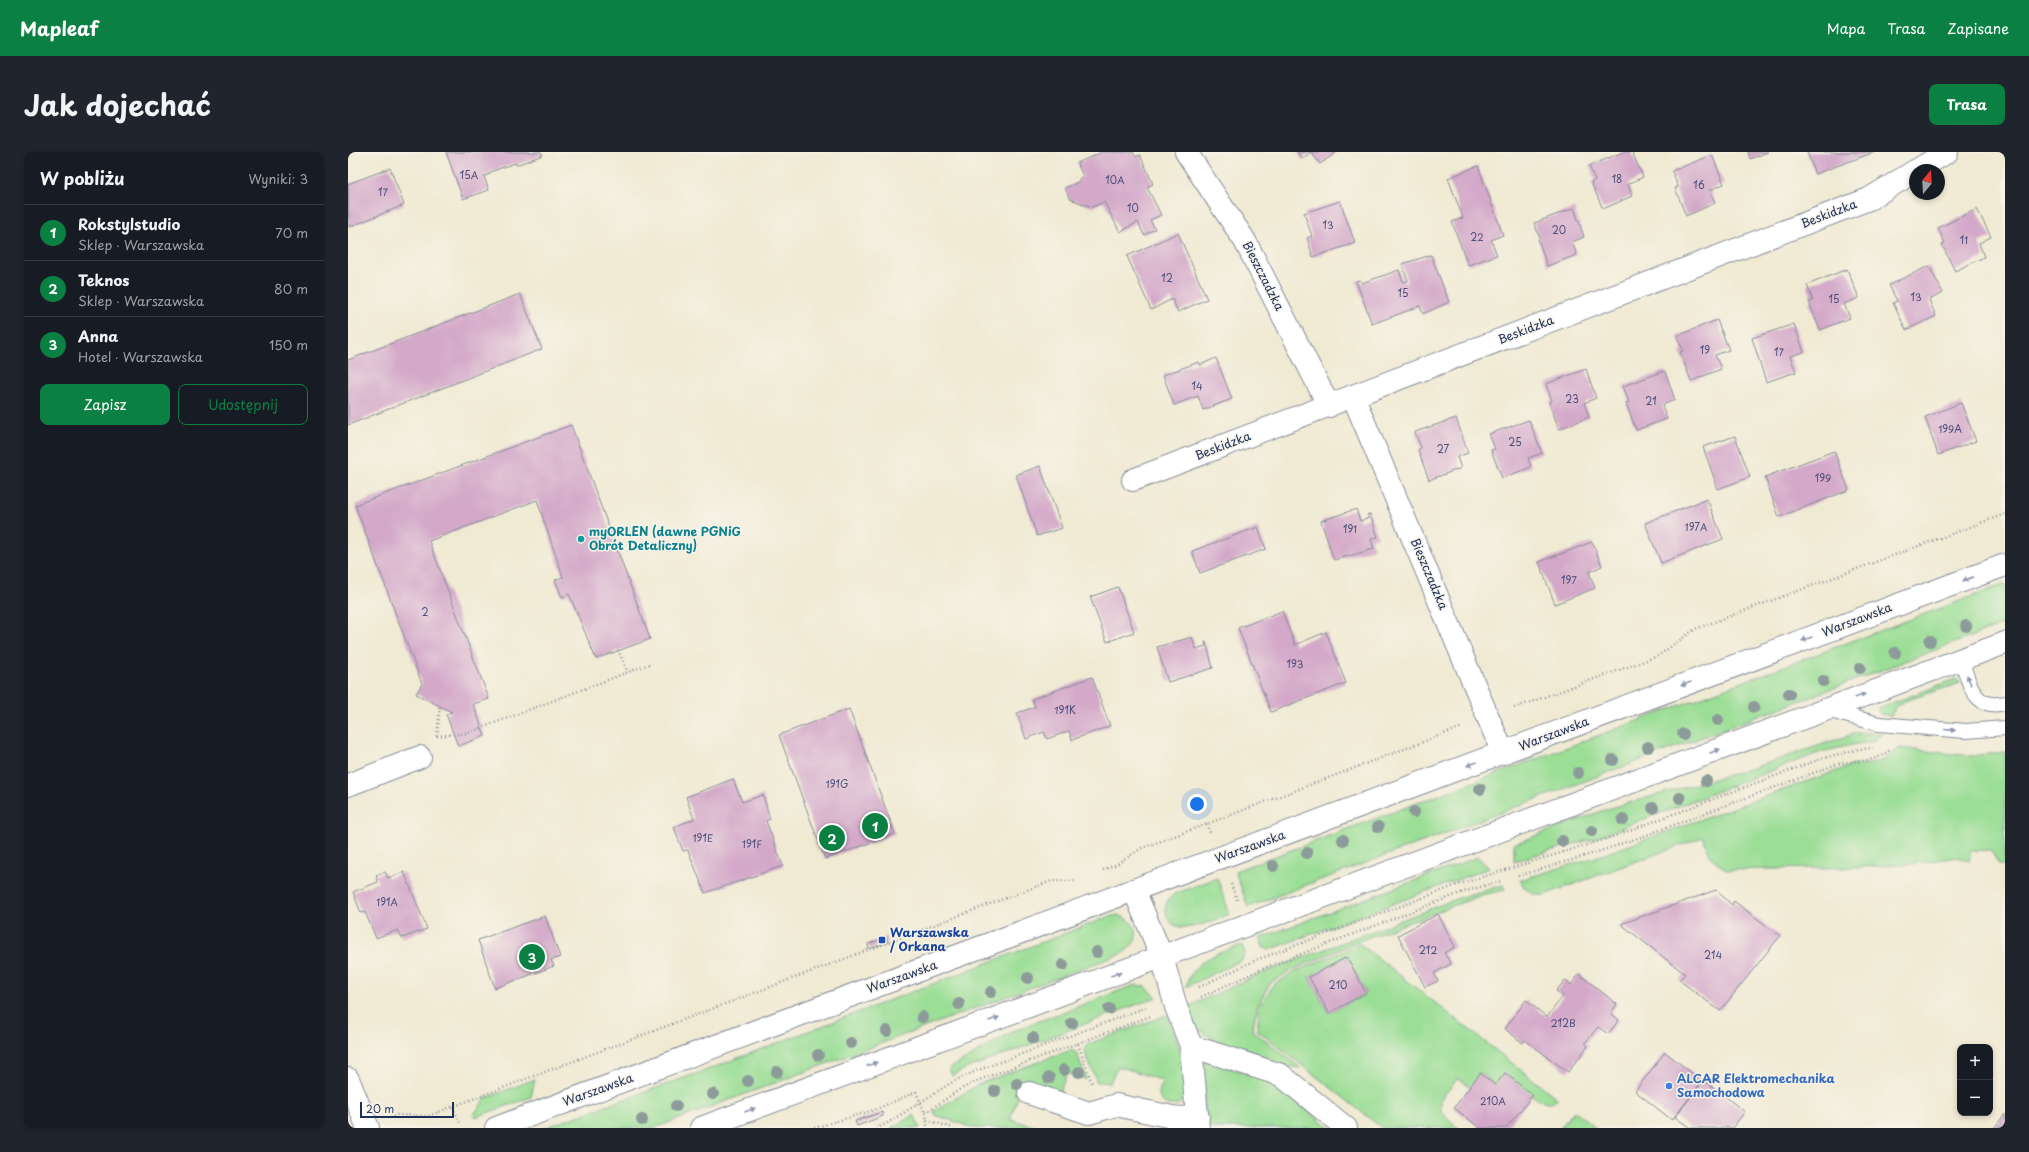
<!DOCTYPE html>
<html lang="pl">
<head>
<meta charset="utf-8">
<style>
  body { margin:0; font-family:"Playpen Sans",sans-serif; background:#20242c; color:#f1f3f6 }
  .controls { position:absolute; right:12px; bottom:12px; display:grid; overflow:hidden; border-radius:8px; box-shadow:0 2px 6px #0003 }
  .controls button { width:36px; height:36px; display:grid; place-items:center; padding:0; border:0; border-bottom:1px solid #363941; background:#171b24; color:#f1f3f6; font:20px sans-serif }
  .compass { position:absolute; left:1561px; top:12px; width:36px; height:36px; border-radius:50%; background:#171b24; box-shadow:0 2px 6px #0003; rotate:18deg }
  .scale { position:absolute; left:12px; bottom:10px; width:94px; box-sizing:border-box; padding-left:4px; border:2px solid #1b2f5e; border-top:0; font-size:11px; line-height:14px; white-space:nowrap; color:#1b2f5e; -webkit-text-stroke:3px #f7f3e8; paint-order:stroke }
  .you { position:absolute; left:849px; top:652px; width:14px; height:14px; margin:-10px; border:3px solid #fff; border-radius:50%; background:#1a73e8; box-shadow:0 0 0 6px #1a73e833 }
  .badge { display:grid; place-items:center; width:26px; height:26px; border-radius:50%; background:#0b8043; color:#fff; font-size:13px; font-weight:700 }
  .pin { position:absolute; translate:-50% -50%; border:2px solid #fff; box-shadow:0 1px 4px #0006 }
  .list { margin:0; padding:0; list-style:none }
  h2 { display:flex; justify-content:space-between; align-items:center; height:52px; margin:0; padding:0 16px; font-size:17px }
  h2 small { font-size:13px; font-weight:400; color:#9ea1a6 }
  .list li { display:grid; grid-template-columns:26px 1fr auto; gap:12px; align-items:center; box-sizing:border-box; height:56px; padding:0 16px; border-top:1px solid #363941 }
  .list b { display:block; font-size:15px; white-space:nowrap }
  .list p { margin:0; font-size:13px; white-space:nowrap; color:#9ea1a6 }
  .list em { font-size:13px; font-style:normal; color:#9ea1a6 }
  .actions { display:flex; gap:8px; padding:12px 16px }
  .actions a { flex:1; padding:9px 0; border:1px solid #0b8043; border-radius:8px; text-align:center; font-size:14px; color:#0b8043 }
  .actions .main { background:#0b8043; color:#fff }
  .map { position:relative; flex:none; width:1657px; height:976px; overflow:hidden; border-radius:8px }
  header { display:flex; align-items:center; gap:24px; box-sizing:border-box; height:56px; padding:0 20px; background:#0b8043; color:#fff }
  header strong { font-size:19px }
  nav { display:flex; gap:22px; margin-inline-start:auto; font-size:14px }
  .intro { display:flex; align-items:center; justify-content:space-between; box-sizing:border-box; height:96px; padding:0 24px }
  h1 { margin:0; font-size:28px }
  .button { padding:10px 18px; border-radius:8px; background:#0b8043; color:#fff; font-size:14px; font-weight:700 }
  main { display:flex; gap:24px; padding:0 24px }
  aside { flex:1; background:#171b24; border-radius:8px; box-shadow:0 2px 6px #0003 }
  .map>svg:first-child { display:block }
  .green { fill:#9bde96; stroke:#5b867a; fill-rule:evenodd }
  .building { fill:#d3a8c9 }
  .lines { fill:none; stroke-linecap:round; stroke-linejoin:round }
  .lane-casing { stroke:#868c98; stroke-width:16 }
  .street-casing { stroke:#868c98; stroke-width:24 }
  .secondary-casing { stroke:#868c98; stroke-width:24 }
  .path { stroke:#868c98; stroke-width:2.5; stroke-dasharray:1 3; stroke-linecap:butt }
  .lane { stroke:#fff; stroke-width:14 }
  .street { stroke:#fff; stroke-width:22 }
  .secondary { stroke:#fff; stroke-width:22 }
  .tree { fill:#8c9b9a }
  .oneway { fill:#8d97ae }
  .culture-dot { fill:#0f9aa8; stroke:#f7f3e8; stroke-width:1.5 }
  .transit-dot { fill:#1a4fb4; stroke:#f7f3e8; stroke-width:1.5 }
  .shop-dot { fill:#3f7fe0; stroke:#f7f3e8; stroke-width:1.5 }
  .labels { text-anchor:middle; stroke-width:3; stroke-linejoin:round; paint-order:stroke }
  .number-label { font-size:10px; fill:#494d79 }
  .street-label { font-size:12px; fill:#1b2f5e; stroke:#f7f3e8 }
  .culture-label { font-size:12px; font-weight:bold; fill:#0d838f; stroke:#f7f3e8; text-anchor:start }
  .transit-label { font-size:12px; font-weight:bold; fill:#164399; stroke:#f7f3e8; text-anchor:start }
  .shop-label { font-size:12px; font-weight:bold; fill:#366cbe; stroke:#f7f3e8; text-anchor:start }
</style>
</head>
<body>
<header>
<strong>Mapleaf</strong>
<nav><a>Mapa</a><a>Trasa</a><a>Zapisane</a></nav>
</header>
<div class="intro"><h1>Jak dojechać</h1><a class="button">Trasa</a></div>
<main>
<aside>
<h2>W pobliżu<small>Wyniki: 3</small></h2>
<ul class="list">
<li><span class="badge">1</span><div><b>Rokstylstudio</b><p>Sklep · Warszawska</p></div><em>70 m</em></li>
<li><span class="badge">2</span><div><b>Teknos</b><p>Sklep · Warszawska</p></div><em>80 m</em></li>
<li><span class="badge">3</span><div><b>Anna</b><p>Hotel · Warszawska</p></div><em>150 m</em></li>
</ul>
<div class="actions"><a class="main">Zapisz</a><a>Udostępnij</a></div>
</aside>
<div class="map">
<svg width="1657" height="976" viewBox="0 0 1657 976">
  <rect width="100%" height="100%" fill="#f7f3e8"/>
  <filter id="ink" filterUnits="userSpaceOnUse"><feTurbulence type="fractalNoise" baseFrequency=".025" numOctaves="2"/><feDisplacementMap in="SourceGraphic" scale="8" xChannelSelector="R" yChannelSelector="G"/><feConvolveMatrix kernelMatrix="1 2 1 2 8 2 1 2 1" color-interpolation-filters="sRGB"/></filter>
  <filter id="wash" filterUnits="userSpaceOnUse"><feTurbulence type="fractalNoise" baseFrequency=".012" numOctaves="4" result="noise"/><feDisplacementMap in="SourceGraphic" scale="16" xChannelSelector="R" yChannelSelector="G"/><feGaussianBlur stdDeviation="0.9" result="paint"/><feColorMatrix in="noise" values="0 0 0 0 0 0 0 0 0 0 0 0 0 0 0 0 0 1.4 0 .05"/><feComposite in="paint" operator="in"/></filter>
  <g filter="url(#wash)">
    <rect width="100%" height="100%" fill="#f0ead3"/>
    <g class="green">
      <polygon points="1657,432 1657,472 900,755 887,719"/>
      <polygon points="1607,527 1610,528 1612,531 1557,549 1547,556 1543,564 1533,562 1530,559 1531,556"/>
      <polygon points="1508,581 1535,581 1524,590 1508,592 1473,600 1244,687 1166,709 1166,692 1259,657 1405,616"/>
      <path d="M1551 596 1623 604 1657 600V713L1651 712 1642 698 1623 699 1621 709 1610 705 1555 713 1512 715 1378 718 1363 705 1355 685 1196 743C1184 745 1177 738 1172 728L1248 705 1505 613C1526 612 1535 611 1551 596Z"/>
      <polygon points="1130,705 1141,716 921,798 915,795 912,786"/>
      <path d="M869 726 882 762C865 768 824 790 818 760 816 752 820 747 826 742Z"/>
      <polygon points="1155,733 1157,738 1137,742 1011,789 944,818 922,831 910,853 904,878 953,916 926,913 878,895 848,876 839,855 912,822 1116,744"/>
      <path d="M770 763C794 771 794 790 773 802L306 976H196L356 919 760 765Z"/>
      <path d="M1012 792 1210 947C1207 949 1203 952 1199 951 1184 947 1169 930 1157 921L1147 933 1132 921 1122 935 1110 926 1093 947V959L1110 976H1034L909 878 912 854 925 833 948 819ZM999 805 1018 841 981 861 961 825Z"/>
      <path d="M894 793 897 801 894 808 838 835C845 806 870 802 894 793Z"/>
      <polygon points="787,833 797,834 809,845 617,917 604,924 601,917 665,879"/>
      <path d="M819 863C829 884 835 905 836 929 837 933 838 940 837 944 833 958 811 956 811 941 811 937 814 933 815 929L770 914 762 931 749 930 736 898 740 892Z"/>
      <polygon points="723,898 729,901 738,927 719,921 711,942 675,930 662,967 691,976 625,976 587,963 586,959 633,931"/>
      <polygon points="855,907 922,929 982,976 858,976"/>
      <polygon points="187,927 183,945 128,965 126,962 138,946"/>
      <polygon points="1226,959 1248,976 1212,976"/>
      <polygon points="566,963 572,976 543,976"/>
    </g>
    <g id="blocks">
      <g class="building">
        <polygon points="98,0 193,0 195,3 168,13 167,11 142,20 142,22 136,24 141,38 115,47"/>
        <polygon points="754,0 785,0 788,5 792,3 805,32 799,35 813,63 802,68 807,77 796,83 790,70 772,80 756,50 744,55 722,47 717,36 730,30 732,26 735,24 729,11"/>
        <polygon points="949,0 989,0 972,12 963,0 954,7"/>
        <polygon points="1275,0 1284,0 1295,25 1280,32 1284,44 1255,57 1243,30 1247,28 1241,14"/>
        <polygon points="1400,0 1420,0 1402,7"/>
        <polygon points="1459,0 1527,0 1467,22"/>
        <polygon points="1364,3 1376,32 1362,38 1367,51 1338,64 1327,36 1330,35 1324,19"/>
        <polygon points="1130,14 1155,83 1143,88 1149,103 1120,113 1104,70 1115,66 1100,26"/>
        <polygon points="42,16 56,53 1,75 0,32"/>
        <polygon points="992,49 1007,91 965,105 959,86 964,84 956,61"/>
        <polygon points="1226,56 1236,85 1224,90 1229,103 1199,114 1190,87 1192,86 1186,71"/>
        <polygon points="1629,57 1643,85 1631,91 1636,105 1607,119 1594,93 1597,91 1590,76"/>
        <polygon points="830,81 859,147 830,160 824,147 803,158 779,104"/>
        <polygon points="1083,103 1101,150 1075,162 1072,154 1024,172 1008,129 1012,128 1014,131 1051,118 1055,130 1060,129 1054,112"/>
        <polygon points="1581,114 1595,141 1581,148 1588,164 1558,178 1545,151 1549,149 1541,133"/>
        <polygon points="1499,117 1511,146 1496,152 1502,166 1472,178 1461,150 1465,149 1459,133"/>
        <polygon points="172,142 194,197 0,273 0,208"/>
        <polygon points="1369,168 1381,198 1367,203 1373,217 1343,229 1332,200 1335,199 1329,184"/>
        <polygon points="1446,172 1456,200 1442,204 1448,220 1418,230 1404,186"/>
        <polygon points="868,206 884,247 855,258 850,244 826,253 815,223 851,210 852,213"/>
        <polygon points="1238,217 1248,246 1236,251 1241,265 1211,277 1201,250 1204,249 1198,232"/>
        <polygon points="1317,219 1327,248 1314,253 1319,267 1288,278 1278,251 1281,250 1275,234"/>
        <polygon points="1613,251 1628,289 1590,303 1577,265"/>
        <polygon points="1108,266 1120,301 1109,305 1113,316 1081,328 1070,298 1073,296 1067,280"/>
        <polygon points="1181,268 1194,301 1180,306 1183,315 1154,326 1143,298 1147,297 1141,282"/>
        <polygon points="223,273 302,487 248,507 221,442 214,445 207,428 215,425 189,348 81,389 141,547 125,552 137,584 110,594 98,562 104,560 68,542 74,532 7,353"/>
        <polygon points="1387,284 1402,325 1370,337 1355,295"/>
        <polygon points="1486,299 1501,338 1431,365 1417,325"/>
        <polygon points="692,314 714,376 689,384 668,323"/>
        <polygon points="1359,347 1375,387 1313,411 1297,371"/>
        <polygon points="1008,357 1012,369 1021,366 1019,363 1022,362 1030,385 1023,387 1026,397 986,408 973,369"/>
        <polygon points="910,375 918,397 852,421 844,399"/>
        <polygon points="1244,390 1254,414 1241,420 1247,436 1207,452 1191,410"/>
        <polygon points="770,435 786,480 759,490 742,445"/>
        <polygon points="934,459 947,493 978,480 998,531 923,560 890,476"/>
        <polygon points="844,485 848,497 858,494 857,490 858,490 865,516 820,530 809,495"/>
        <polygon points="744,525 762,574 724,588 721,579 699,587 696,580 678,587 669,561 687,555 684,547"/>
        <polygon points="501,557 547,682 477,707 431,583"/>
        <polygon points="385,627 394,650 415,643 422,667 418,669 435,714 357,741 340,698 335,699 326,675 346,667 338,645"/>
        <polygon points="37,720 40,726 56,720 79,777 54,786 50,778 28,786 17,760 13,761 5,740 30,730 28,723"/>
        <polygon points="1368,738 1384,753 1386,749 1432,784 1372,859 1331,828 1337,822 1273,772"/>
        <polygon points="1090,762 1107,795 1096,801 1103,812 1086,821 1090,829 1077,835 1050,783"/>
        <polygon points="197,764 212,805 203,808 206,814 147,836 130,788"/>
        <polygon points="538,785 540,790 521,797 520,792"/>
        <polygon points="999,805 1018,841 981,861 961,825"/>
        <polygon points="1231,822 1269,852 1263,861 1271,868 1260,882 1250,875 1237,891 1240,894 1220,920 1177,888 1175,891 1157,877 1178,848 1199,865 1215,844 1208,839 1217,828 1223,833"/>
        <polygon points="1317,900 1354,929 1324,968 1287,939"/>
        <polygon points="1132,921 1147,933 1157,921 1185,943 1158,976 1132,976 1106,956"/>
        <polygon points="1356,928 1397,960 1384,976 1342,976 1327,965"/>
        <polygon points="534,960 535,964 509,974 507,969"/>
        <polygon points="1657,962 1657,976 1646,976"/>
      </g>
    </g>
  </g>
  <g filter="url(#ink)">
    <use href="#blocks" fill-opacity="0" stroke="#868c98" stroke-width="1"/>
    <g class="lines">
      <defs>
        <g id="lane">
          <path d="M1613 508C1622 531 1625 559 1657 551"/>
          <polyline points="1478,558 1531,572 1618,579 1657,576"/>
        </g>
        <g id="street">
          <polyline points="838,0 897,89 981,254"/>
          <polyline points="1569,18 1599,0"/>
          <polyline points="1005,244 1155,601"/>
          <polyline points="785,328 1521,47 1567,19"/>
          <polyline points="0,633 72,605"/>
          <polyline points="786,738 814,805 828,855 843,894 933,923 998,976"/>
          <polyline points="843,894 850,976"/>
          <polyline points="0,927 20,976"/>
          <polyline points="681,941 741,961 768,953 829,966 850,965"/>
        </g>
        <g id="secondary">
          <polyline points="148,976 1657,413"/>
          <polyline points="353,976 1657,491"/>
        </g>
      </defs>
      <use href="#lane" class="lane-casing"/>
      <use href="#street" class="street-casing"/>
      <use href="#secondary" class="secondary-casing"/>
      <g class="path">
        <polyline points="270,498 280,520"/>
        <polyline points="1166,556 1310,504 1347,477 1657,362"/>
        <polyline points="89,584 120,581 304,511"/>
        <polyline points="89,584 92,554"/>
        <polyline points="859,672 862,681"/>
        <polyline points="755,718 769,712 794,696 859,672 1114,575"/>
        <path d="M1170 724 1247 701 1293 685 1492 611C1510 609 1529 610 1543 597"/>
        <polyline points="883,732 889,748"/>
        <polyline points="851,835 908,808 1112,732 1264,685 1475,606 1511,597 1525,596"/>
        <polyline points="853,845 914,817 1115,740 1153,729"/>
        <polyline points="730,892 744,931"/>
        <polyline points="105,955 112,971"/>
        <polyline points="577,961 579,968 579,976"/>
        <polyline points="45,965 49,963 80,964 703,729 727,729"/>
        <polyline points="579,968 605,976"/>
        <polyline points="466,976 526,958 568,940 577,961 611,938 631,928 803,864"/>
        <polyline points="528,976 538,972 606,929 628,919 799,855"/>
      </g>
      <use href="#lane" class="lane"/>
      <use href="#street" class="street"/>
      <use href="#secondary" class="secondary"/>
    </g>
    <g class="tree">
      <circle cx="1618" cy="474" r="6"/>
      <circle cx="1582" cy="489" r="6"/>
      <circle cx="1547" cy="501" r="6"/>
      <circle cx="1512" cy="516" r="6"/>
      <circle cx="1475" cy="529" r="6"/>
      <circle cx="1441" cy="542" r="6"/>
      <circle cx="1406" cy="555" r="6"/>
      <circle cx="1370" cy="568" r="6"/>
      <circle cx="1335" cy="582" r="6"/>
      <circle cx="1300" cy="595" r="6"/>
      <circle cx="1265" cy="608" r="6"/>
      <circle cx="1230" cy="621" r="6"/>
      <circle cx="1358" cy="629" r="6"/>
      <circle cx="1132" cy="637" r="6"/>
      <circle cx="1332" cy="646" r="6"/>
      <circle cx="1305" cy="656" r="6"/>
      <circle cx="1066" cy="660" r="6"/>
      <circle cx="1275" cy="668" r="6"/>
      <circle cx="1030" cy="675" r="6"/>
      <circle cx="1244" cy="679" r="6"/>
      <circle cx="995" cy="688" r="6"/>
      <circle cx="1214" cy="689" r="6"/>
      <circle cx="959" cy="701" r="6"/>
      <circle cx="925" cy="714" r="6"/>
      <circle cx="749" cy="800" r="6"/>
      <circle cx="715" cy="813" r="6"/>
      <circle cx="680" cy="826" r="6"/>
      <circle cx="643" cy="840" r="6"/>
      <circle cx="611" cy="852" r="6"/>
      <circle cx="761" cy="857" r="6"/>
      <circle cx="574" cy="865" r="6"/>
      <circle cx="724" cy="871" r="6"/>
      <circle cx="539" cy="879" r="6"/>
      <circle cx="685" cy="886" r="6"/>
      <circle cx="503" cy="891" r="6"/>
      <circle cx="470" cy="903" r="6"/>
      <circle cx="716" cy="918" r="6"/>
      <circle cx="429" cy="920" r="6"/>
      <circle cx="731" cy="920" r="6"/>
      <circle cx="701" cy="926" r="6"/>
      <circle cx="400" cy="929" r="6"/>
      <circle cx="669" cy="932" r="6"/>
      <circle cx="647" cy="939" r="6"/>
      <circle cx="365" cy="942" r="6"/>
      <circle cx="328" cy="954" r="6"/>
      <circle cx="294" cy="968" r="6"/>
    </g>
    <defs><path id="oneway-solid" d="M-6-.8H1V-3.2L6.5 0L1 3.2V.8H-6Z"/></defs>
    <g class="oneway">
      <use href="#oneway-solid" transform="translate(1620 427) rotate(159)"/>
      <use href="#oneway-solid" transform="translate(1459 487) rotate(159)"/>
      <use href="#oneway-solid" transform="translate(1621 528) rotate(-111)"/>
      <use href="#oneway-solid" transform="translate(1338 532) rotate(159)"/>
      <use href="#oneway-solid" transform="translate(1512 544) rotate(-20)"/>
      <use href="#oneway-solid" transform="translate(1602 578) rotate(5)"/>
      <use href="#oneway-solid" transform="translate(1367 599) rotate(-21)"/>
      <use href="#oneway-solid" transform="translate(1124 612) rotate(160)"/>
      <use href="#oneway-solid" transform="translate(768 822) rotate(-20)"/>
      <use href="#oneway-solid" transform="translate(646 867) rotate(-20)"/>
      <use href="#oneway-solid" transform="translate(524 912) rotate(-20)"/>
      <use href="#oneway-solid" transform="translate(402 958) rotate(-20)"/>
    </g>
  </g>
  <circle class="culture-dot" cx="233" cy="387" r="4"/>
  <rect class="transit-dot" x="530" y="784" width="8" height="8" rx="2"/>
  <circle class="shop-dot" cx="1321" cy="934" r="4"/>
  <g class="labels">
    <g class="number-label">
      <text x="121" y="27">15A</text>
      <text x="1269" y="31">18</text>
      <text x="767" y="32">10A</text>
      <text x="1351" y="37">16</text>
      <text x="35" y="44">17</text>
      <text x="785" y="60">10</text>
      <text x="980" y="77">13</text>
      <text x="1211" y="82">20</text>
      <text x="1129" y="89">22</text>
      <text x="1616" y="92">11</text>
      <text x="819" y="130">12</text>
      <text x="1055" y="145">15</text>
      <text x="1568" y="149">13</text>
      <text x="1486" y="151">15</text>
      <text x="1357" y="202">19</text>
      <text x="1431" y="204">17</text>
      <text x="849" y="238">14</text>
      <text x="1224" y="251">23</text>
      <text x="1303" y="253">21</text>
      <text x="1602" y="281">199A</text>
      <text x="1167" y="294">25</text>
      <text x="1095" y="301">27</text>
      <text x="1475" y="330">199</text>
      <text x="1348" y="379">197A</text>
      <text x="1002" y="381">191</text>
      <text x="1221" y="432">197</text>
      <text x="77" y="464">2</text>
      <text x="947" y="516">193</text>
      <text x="717" y="562">191K</text>
      <text x="489" y="636">191G</text>
      <text x="355" y="690">191E</text>
      <text x="404" y="696">191F</text>
      <text x="39" y="754">191A</text>
      <text x="1080" y="802">212</text>
      <text x="1365" y="807">214</text>
      <text x="990" y="837">210</text>
      <text x="1215" y="875">212B</text>
      <text x="1145" y="953">210A</text>
    </g>
    <g class="street-label">
      <text transform="translate(1481 62) rotate(-21)" y="4">Beskidzka</text>
      <text transform="translate(915 124) rotate(63)" y="4">Bieszczadzka</text>
      <text transform="translate(1178 178) rotate(-21)" y="4">Beskidzka</text>
      <text transform="translate(875 294) rotate(-21)" y="4">Beskidzka</text>
      <text transform="translate(1081 422) rotate(67)" y="4">Bieszczadzka</text>
      <text transform="translate(1509 468) rotate(-21)" y="4">Warszawska</text>
      <text transform="translate(1206 582) rotate(-21)" y="4">Warszawska</text>
      <text transform="translate(902 695) rotate(-20)" y="4">Warszawska</text>
      <text transform="translate(554 825) rotate(-20)" y="4">Warszawska</text>
      <text transform="translate(250 938) rotate(-20)" y="4">Warszawska</text>
    </g>
    <g class="culture-label">
      <text x="241" y="384">myORLEN (dawne PGNiG<tspan x="241" dy="14">Obrót Detaliczny)</tspan></text>
    </g>
    <g class="transit-label">
      <text x="542" y="785">Warszawska<tspan x="542" dy="14">/ Orkana</tspan></text>
    </g>
    <g class="shop-label">
      <text x="1329" y="931">ALCAR Elektromechanika<tspan x="1329" dy="14">Samochodowa</tspan></text>
    </g>
  </g>
</svg>
<div class="controls">
<button>+</button>
<button>−</button>
</div>
<svg class="compass" viewBox="-18 -18 36 36"><path d="M0-13l5 13h-10z" fill="#e53935"/><path d="M0 13l5-13h-10z" fill="#9ea1a6"/></svg>
<div class="scale">20 m</div>
<div class="you"></div>
<div class="pin badge" style="left:527px;top:674px">1</div>
<div class="pin badge" style="left:484px;top:686px">2</div>
<div class="pin badge" style="left:184px;top:805px">3</div>
</div>
</main>
</body>
</html>
